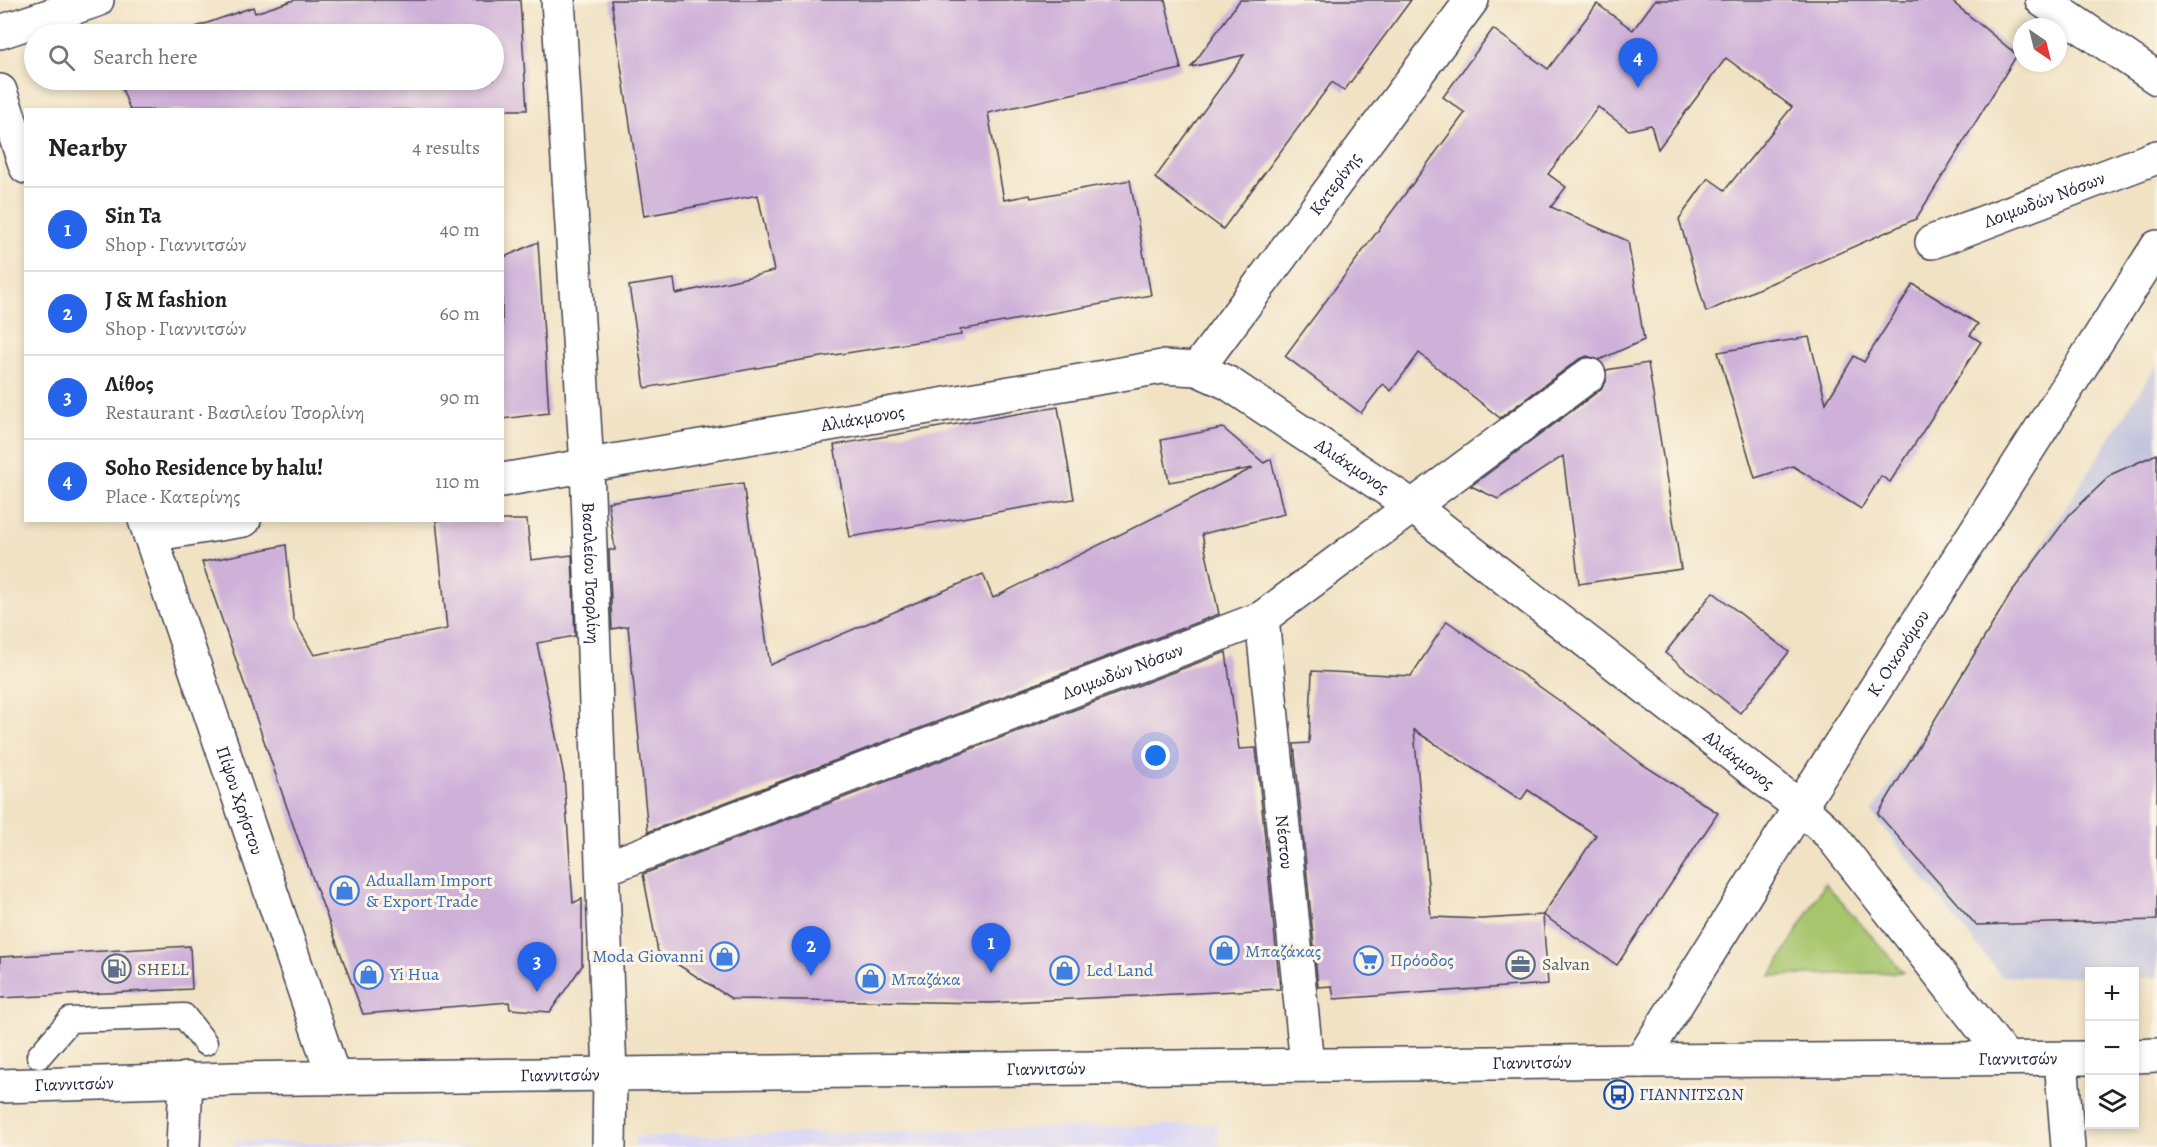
<!DOCTYPE html>
<html lang="en">
<head>
<meta charset="utf-8">
<style>
  body { margin:0; font-family:Alegreya,serif; background:#f6f6f6; color:#222 }
  .controls { position:absolute; right:18px; bottom:18px; display:grid; overflow:hidden; border-radius:0px; box-shadow:0 3px 9px #0003 }
  .controls button { width:54px; height:54px; display:grid; place-items:center; padding:0; border:0; border-bottom:2px solid #e0e0e0; background:#fff; color:#222; font:30px sans-serif }
  .compass { position:absolute; left:2013px; top:18px; width:54px; height:54px; border-radius:50%; background:#fff; box-shadow:0 3px 9px #0003; rotate:145deg }
  .you { position:absolute; left:1156px; top:756px; width:21px; height:21px; margin:-15px; border:4px solid #fff; border-radius:50%; background:#1a73e8; box-shadow:0 0 0 9px #1a73e833 }
  .badge { display:grid; place-items:center; width:39px; height:39px; border-radius:50%; background:#2563eb; color:#fff; font-size:20px; font-weight:700 }
  .pin { position:absolute; translate:-50% -50px; filter:drop-shadow(0 2px 3px #0008) }
  .pin::after { content:''; position:absolute; top:32px; width:21px; height:18px; background:inherit; clip-path:polygon(0 0,100% 0,50% 100%) }
  .list { margin:0; padding:0; list-style:none }
  h2 { display:flex; justify-content:space-between; align-items:center; height:78px; margin:0; padding:0 24px; font-size:26px }
  h2 small { font-size:20px; font-weight:400; color:#767676 }
  .list li { display:grid; grid-template-columns:39px 1fr auto; gap:18px; align-items:center; box-sizing:border-box; height:84px; padding:0 24px; border-top:2px solid #e0e0e0 }
  .list b { display:block; font-size:22px; white-space:nowrap }
  .list p { margin:0; font-size:20px; white-space:nowrap; color:#767676 }
  .list em { font-size:20px; font-style:normal; color:#767676 }
  .icon { flex:none; width:33px; height:33px; fill:none; stroke:currentColor; stroke-width:2; stroke-linecap:round; stroke-linejoin:round }
  .map { position:relative; flex:none; width:2157px; height:1147px; overflow:hidden }
  .search { position:absolute; background:#fff; box-shadow:0 3px 9px #0003; left:24px; top:24px; width:480px; height:66px; display:flex; align-items:center; gap:15px; box-sizing:border-box; padding:0 21px; border-radius:33px; color:#767676; font-size:22px }
  .panel { position:absolute; background:#fff; box-shadow:0 3px 9px #0003; left:24px; top:108px; width:480px; height:414px; border-radius:0px }
  .map>svg:first-child { display:block }
  .built { fill:#d9d6f7 }
  .industrial { fill:#c0c2dd }
  .green { fill:#a6c56c; stroke:#647454; stroke-width:1.5 }
  .building { fill:#ceb0d9; fill-rule:evenodd }
  .lines { fill:none; stroke-linecap:round; stroke-linejoin:round }
  .service-casing { stroke:#413f50; stroke-width:27 }
  .minor-casing { stroke:#413f50; stroke-width:36 }
  .secondary-casing { stroke:#413f50; stroke-width:36 }
  .service { stroke:#fff; stroke-width:24 }
  .minor { stroke:#fff; stroke-width:33 }
  .secondary { stroke:#fff; stroke-width:33 }
  .labels { text-anchor:middle; stroke-width:6; stroke-linejoin:round; paint-order:stroke }
  .street-label { font-size:18px; fill:#22223b; stroke:#fcf5e5 }
  .shop-label { font-size:18px; fill:#366cbe; stroke:#fcf5e5; text-anchor:start }
  .service-label { font-size:18px; fill:#4e5e75; stroke:#fcf5e5; text-anchor:start }
  .transit-label { font-size:18px; fill:#164399; stroke:#fcf5e5; text-anchor:start }
</style>
</head>
<body>
<div class="map">
<svg width="2157" height="1147" viewBox="0 0 2157 1147">
  <rect width="100%" height="100%" fill="#fcf5e5"/>
  <filter id="ink" filterUnits="userSpaceOnUse"><feTurbulence type="fractalNoise" baseFrequency=".0167" numOctaves="2"/><feDisplacementMap in="SourceGraphic" scale="12" xChannelSelector="R" yChannelSelector="G"/><feConvolveMatrix kernelMatrix="1 2 1 2 8 2 1 2 1" color-interpolation-filters="sRGB"/></filter>
  <filter id="wash" filterUnits="userSpaceOnUse"><feTurbulence type="fractalNoise" baseFrequency=".008" numOctaves="4" result="noise"/><feDisplacementMap in="SourceGraphic" scale="24" xChannelSelector="R" yChannelSelector="G"/><feGaussianBlur stdDeviation="1.35" result="paint"/><feColorMatrix in="noise" values="0 0 0 0 0 0 0 0 0 0 0 0 0 0 0 0 0 1.4 0 .05"/><feComposite in="paint" operator="in"/></filter>
  <g filter="url(#wash)">
    <rect width="100%" height="100%" fill="#f1e2c4"/>
    <g class="built">
      <polygon points="1218,1124 1219,1147 635,1147 635,1137"/>
      <polygon points="234,1141 571,1147 234,1147"/>
    </g>
    <polygon class="industrial" points="2157,364 2157,978 2135,977 2134,972 2090,972 2089,977 2001,976 1872,813"/>
    <polygon class="green" points="1825,883 1903,972 1771,976"/>
    <g id="blocks">
      <g class="building">
        <polygon points="294,0 520,0 527,110 130,110 119,80 494,80 494,34 176,34 253,7 255,13"/>
        <polygon points="611,0 1165,0 1181,69 988,113 1004,200 1030,195 1031,198 1130,180 1151,295 960,330 961,335 796,361 645,388 629,286 674,279 676,294 774,271 758,195 644,216"/>
        <polygon points="1240,0 1411,0 1344,91 1332,82 1223,229 1155,178 1244,55 1191,67"/>
        <polygon points="1655,0 1950,0 2017,55 1916,219 1706,312 1679,219 1708,178 1725,190 1792,107 1726,58 1658,149 1651,125 1629,130 1598,107 1548,174 1566,187 1551,207 1628,241 1644,340 1599,360 1587,356 1578,360 1500,418 1419,353 1391,391 1383,384 1361,413 1285,356 1465,113 1443,97 1493,29 1548,69 1597,4 1633,30"/>
        <polygon points="538,242 549,413 502,419 502,258"/>
        <polygon points="1913,284 1978,324 1970,335 1981,342 1890,482 1881,476 1861,509 1793,466 1755,478 1718,352 1809,337 1826,403 1854,356 1864,362"/>
        <polygon points="1648,363 1681,569 1579,584 1563,456 1498,499 1471,486 1600,390 1606,382 1606,370"/>
        <polygon points="1058,407 1074,499 850,537 834,445"/>
        <polygon points="1223,428 1264,463 1271,459 1284,514 1202,534 1219,614 648,832 628,626 612,629 609,550 615,550 608,502 743,483 770,665 983,574 993,598 1253,468 1169,482 1161,440"/>
        <polygon points="2157,454 2157,920 1976,925 1878,814 2013,590 2070,514 2112,474"/>
        <polygon points="436,520 527,520 531,560 572,555 575,636 537,643 564,776 573,903 582,899 582,966 550,1012 510,1009 509,1002 363,1014 297,836 202,562 286,545 293,618 314,655 447,629"/>
        <polygon points="1713,592 1789,652 1740,713 1665,653"/>
        <path d="M1447 621 1578 714 1642 764 1718 813 1617 965 1543 915 1548 984 1334 999 1332 986 1318 987 1294 744 1309 743 1312 671 1411 676ZM1414 730 1521 800 1528 790 1596 835 1543 915 1482 919 1431 917Z"/>
        <polygon points="1226,652 1239,749 1256,748 1280,989 990,1003 732,999 658,952 643,874"/>
        <polygon points="190,946 192,989 0,998 0,957"/>
      </g>
    </g>
  </g>
  <g filter="url(#ink)">
    <use href="#blocks" fill-opacity="0" stroke="#413f50" stroke-width="1.5"/>
    <g class="lines">
      <defs>
        <polyline id="service" points="39,1056 70,1020 184,1016 205,1043"/>
        <g id="minor">
          <path id="s1" d="M558 0 587 467 610 1074 609 1147"/>
          <polyline points="2042,0 2157,78"/>
          <polyline points="0,32 97,0"/>
          <polyline points="0,91 26,167"/>
          <path id="s2" d="M1932 242 2157 157"/>
          <path id="s3" d="M1197 369 1472 0"/>
          <path id="s4" d="M502 480 1162 367 1197 369 1228 383 1412 506 1800 807 1830 834 2005 1057"/>
          <path id="s5" d="M145 520 334 1078"/>
          <polyline points="150,535 244,520"/>
          <path id="s6" d="M1262 618 1307 1065"/>
          <path id="s7" d="M603 869 1262 618 1589 375"/>
          <polyline points="2061,1059 2068,1147"/>
          <path id="s8" d="M1641 1061 1800 807 2157 247"/>
        </g>
        <g id="secondary">
          <polyline points="2134,1056 2157,1055"/>
          <path id="s9" d="M0 1086 233 1079 1641 1061 2090 1058"/>
          <polyline points="183,1147 186,1079"/>
        </g>
      </defs>
      <use href="#service" class="service-casing"/>
      <use href="#minor" class="minor-casing"/>
      <use href="#secondary" class="secondary-casing"/>
      <use href="#service" class="service"/>
      <use href="#minor" class="minor"/>
      <use href="#secondary" class="secondary"/>
    </g>
  </g>
  <defs>
    <symbol id="shop-ring" viewBox="-11 -11 22 22"><circle r="9.5" fill="#fcf5e5" stroke="#3f7fe0" stroke-width="1.5"/><path d="M-5-2.5h2.3a2.7 3.5 0 0 1 5.4 0H5L5.5 6h-11ZM-1.5-2.5h3a1.5 2.3 0 0 0-3 0Z" fill="#3f7fe0"/></symbol>
    <symbol id="supermarket-ring" viewBox="-11 -11 22 22"><circle r="9.5" fill="#fcf5e5" stroke="#3f7fe0" stroke-width="1.5"/><path d="M-6-5.5h2.5l.6 2H6L4.5 2H-2.5L-4.4-4H-6ZM-1.5 3.2a1.3 1.3 0 1 0 .1 0ZM3 3.2a1.3 1.3 0 1 0 .1 0Z" fill="#3f7fe0"/></symbol>
    <symbol id="office-ring" viewBox="-11 -11 22 22"><circle r="9.5" fill="#fcf5e5" stroke="#5c6f8a" stroke-width="1.5"/><path d="M-6-3h4V-5.5h4V-3h4V5H-6ZM-1-4.5V-3h2v-1.5ZM-6 0V1H6V0Z" fill="#5c6f8a"/></symbol>
    <symbol id="fuel-ring" viewBox="-11 -11 22 22"><circle r="9.5" fill="#fcf5e5" stroke="#5c6f8a" stroke-width="1.5"/><path d="M-5.5-6h7V0h2V4h1.3V-2.5L3-4.5l.8-.8L6-3V5H2.5V1h-1V6h-7ZM-4.2-4.7v3.2H.2V-4.7Z" fill="#5c6f8a"/></symbol>
    <symbol id="bus-ring" viewBox="-11 -11 22 22"><circle r="9.5" fill="#fcf5e5" stroke="#1a4fb4" stroke-width="1.5"/><path d="M-5-6H5V4H4V6H2V4H-2V6H-4V4H-5ZM-3.5-4V0h7V-4ZM-3.5 1.2v1.5H-2V1.2ZM2 1.2v1.5H3.5V1.2Z" fill="#1a4fb4"/></symbol>
  </defs>
  <g fill-rule="evenodd">
    <use href="#shop-ring" x="328" y="874" width="33" height="33"/>
    <use href="#shop-ring" x="1208" y="934" width="33" height="33"/>
    <use href="#shop-ring" x="708" y="940" width="33" height="33"/>
    <use href="#supermarket-ring" x="1352" y="944" width="33" height="33"/>
    <use href="#office-ring" x="1504" y="948" width="33" height="33"/>
    <use href="#fuel-ring" x="100" y="952" width="33" height="33"/>
    <use href="#shop-ring" x="1048" y="954" width="33" height="33"/>
    <use href="#shop-ring" x="352" y="958" width="33" height="33"/>
    <use href="#shop-ring" x="854" y="962" width="33" height="33"/>
    <use href="#bus-ring" x="1602" y="1078" width="33" height="33"/>
  </g>
  <g class="labels">
    <g class="street-label">
      <text dy="6" stroke="none"><textPath href="#s3" startOffset="231">Κατερίνης</textPath></text>
      <text dy="6" stroke="none"><textPath href="#s2" startOffset="120">Λοιμωδών Νόσων</textPath></text>
      <text dy="6" stroke="none"><textPath href="#s4" startOffset="366">Αλιάκμονος</textPath></text>
      <text dy="6" stroke="none"><textPath href="#s4" startOffset="888">Αλιάκμονος</textPath></text>
      <text dy="6" stroke="none"><textPath href="#s1" startOffset="574">Βασιλείου Τσορλίνη</textPath></text>
      <text dy="6" stroke="none"><textPath href="#s8" startOffset="482">Κ. Οικονόμου</textPath></text>
      <text dy="6" stroke="none"><textPath href="#s7" startOffset="556">Λοιμωδών Νόσων</textPath></text>
      <text dy="6" stroke="none"><textPath href="#s4" startOffset="1374">Αλιάκμονος</textPath></text>
      <text dy="6" stroke="none"><textPath href="#s5" startOffset="296">Πίψου Χρήστου</textPath></text>
      <text dy="6" stroke="none"><textPath href="#s6" startOffset="225">Νέστου</textPath></text>
      <text dy="6" stroke="none"><textPath href="#s9" startOffset="2018">Γιαννιτσών</textPath></text>
      <text dy="6" stroke="none"><textPath href="#s9" startOffset="1532">Γιαννιτσών</textPath></text>
      <text dy="6" stroke="none"><textPath href="#s9" startOffset="1046">Γιαννιτσών</textPath></text>
      <text dy="6" stroke="none"><textPath href="#s9" startOffset="560">Γιαννιτσών</textPath></text>
      <text dy="6" stroke="none"><textPath href="#s9" startOffset="74">Γιαννιτσών</textPath></text>
    </g>
    <g class="shop-label">
      <text x="366" y="886">Aduallam Import<tspan x="366" dy="21">&amp; Export Trade</tspan></text>
      <text x="1245" y="957">Μπαζάκας</text>
      <text x="704" y="962" text-anchor="end">Moda Giovanni</text>
      <text x="1390" y="966">Πρόοδος</text>
      <text x="1086" y="976">Led Land</text>
      <text x="390" y="980">Yi Hua</text>
      <text x="891" y="985">Μπαζάκα</text>
    </g>
    <g class="service-label">
      <text x="1542" y="970">Salvan</text>
      <text x="137" y="975">SHELL</text>
    </g>
    <g class="transit-label">
      <text x="1639" y="1100">ΓΙΑΝΝΙΤΣΩΝ</text>
    </g>
  </g>
</svg>
<div class="controls">
<button>+</button>
<button>−</button>
<button><svg class="icon" aria-label="layers" viewBox="0 0 24 24"><path d="M12 4l9 5-9 5-9-5zM3 14l9 5 9-5"/></svg></button>
</div>
<svg class="compass" viewBox="-18 -18 36 36"><path d="M0-13l5 13h-10z" fill="#e53935"/><path d="M0 13l5-13h-10z" fill="#767676"/></svg>
<div class="you"></div>
<div class="pin badge" style="left:991px;top:973px">1</div>
<div class="pin badge" style="left:811px;top:976px">2</div>
<div class="pin badge" style="left:537px;top:992px">3</div>
<div class="pin badge" style="left:1638px;top:88px">4</div>
<div class="search"><svg class="icon" aria-label="search" viewBox="0 0 24 24"><circle cx="10" cy="10" r="6"/><path d="M15 15l6 6"/></svg>Search here</div>
<section class="panel">
<h2>Nearby<small>4 results</small></h2>
<ul class="list">
<li><span class="badge">1</span><div><b>Sin Ta</b><p>Shop · Γιαννιτσών</p></div><em>40 m</em></li>
<li><span class="badge">2</span><div><b>J &amp; M fashion</b><p>Shop · Γιαννιτσών</p></div><em>60 m</em></li>
<li><span class="badge">3</span><div><b>Λίθος</b><p>Restaurant · Βασιλείου Τσορλίνη</p></div><em>90 m</em></li>
<li><span class="badge">4</span><div><b>Soho Residence by halu!</b><p>Place · Κατερίνης</p></div><em>110 m</em></li>
</ul>
</section>
</div>
</body>
</html>
